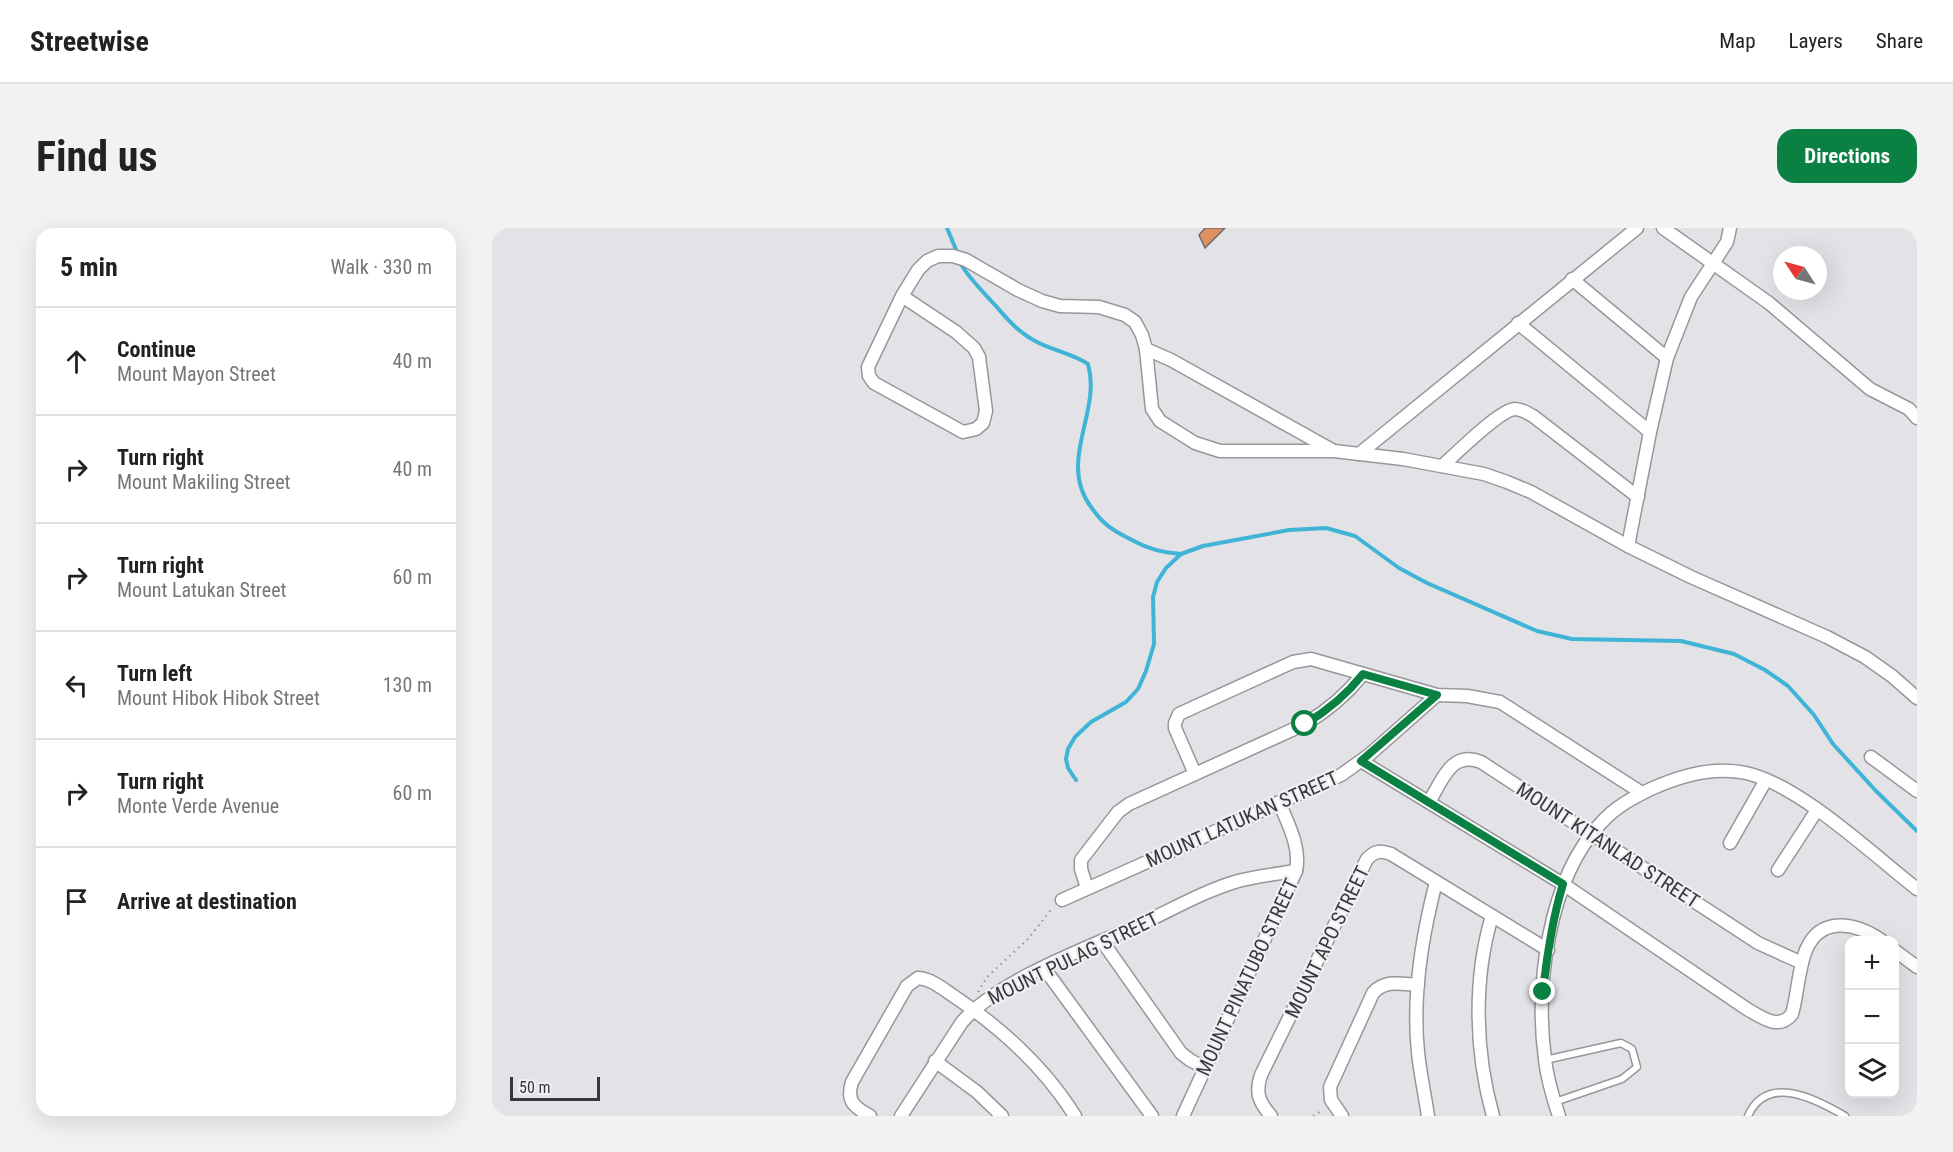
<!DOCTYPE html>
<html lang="en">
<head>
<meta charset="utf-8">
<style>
  body { margin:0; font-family:"Roboto Condensed",sans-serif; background:#f2f2f2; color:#222 }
  .controls { position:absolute; right:18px; bottom:18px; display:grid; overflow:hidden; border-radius:12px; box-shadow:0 6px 24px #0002 }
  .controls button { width:54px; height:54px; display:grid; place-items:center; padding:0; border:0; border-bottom:2px solid #e0e0e0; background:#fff; color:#222; font:30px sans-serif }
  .compass { position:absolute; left:1281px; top:18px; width:54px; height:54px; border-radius:50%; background:#fff; box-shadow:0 6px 24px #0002; rotate:306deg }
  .scale { position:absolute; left:18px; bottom:15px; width:90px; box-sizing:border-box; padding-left:6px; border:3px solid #38383a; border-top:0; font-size:16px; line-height:21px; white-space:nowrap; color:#38383a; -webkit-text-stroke:4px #eff0f4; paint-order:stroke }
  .stop { position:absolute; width:18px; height:18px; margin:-14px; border:4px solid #0b8043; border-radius:50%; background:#fff }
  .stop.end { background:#0b8043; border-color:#fff; box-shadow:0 2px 6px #0008 }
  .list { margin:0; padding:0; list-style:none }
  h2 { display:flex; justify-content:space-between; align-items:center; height:78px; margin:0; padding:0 24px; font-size:26px }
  h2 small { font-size:20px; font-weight:400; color:#767676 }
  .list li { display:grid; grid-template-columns:39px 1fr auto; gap:18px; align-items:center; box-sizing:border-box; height:108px; padding:0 24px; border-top:2px solid #e0e0e0 }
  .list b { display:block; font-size:22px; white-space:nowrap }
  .list p { margin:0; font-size:20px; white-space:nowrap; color:#767676 }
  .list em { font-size:20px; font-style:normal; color:#767676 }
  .icon { flex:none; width:33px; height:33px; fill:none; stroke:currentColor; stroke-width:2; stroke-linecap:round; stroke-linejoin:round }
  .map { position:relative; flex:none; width:1425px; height:888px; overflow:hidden; border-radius:18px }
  header { display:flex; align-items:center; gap:36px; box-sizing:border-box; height:84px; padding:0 30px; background:#fff; border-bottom:2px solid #e0e0e0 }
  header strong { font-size:28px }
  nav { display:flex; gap:33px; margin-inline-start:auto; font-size:21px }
  .intro { display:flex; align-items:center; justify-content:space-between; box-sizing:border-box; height:144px; padding:0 36px }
  h1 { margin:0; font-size:42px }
  .button { padding:15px 27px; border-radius:18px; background:#0b8043; color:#fff; font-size:21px; font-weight:700 }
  main { display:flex; gap:36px; padding:0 36px }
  aside { flex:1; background:#fff; border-radius:18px; box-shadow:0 6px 24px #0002 }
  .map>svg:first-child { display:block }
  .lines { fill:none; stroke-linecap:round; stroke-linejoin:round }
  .stream { stroke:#3fb4d6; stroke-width:4 }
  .building { fill:#dd9160; stroke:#6f6b69; stroke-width:1.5 }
  .service-casing { stroke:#97979b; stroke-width:9 }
  .minor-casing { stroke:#97979b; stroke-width:15 }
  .path { stroke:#929296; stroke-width:2; stroke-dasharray:1.5 4.5; stroke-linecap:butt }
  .service { stroke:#fff; stroke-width:6 }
  .minor { stroke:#fff; stroke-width:12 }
  .route { stroke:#0b8043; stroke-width:8 }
  .labels { text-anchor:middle; stroke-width:4.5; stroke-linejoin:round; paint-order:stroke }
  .street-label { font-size:20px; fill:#38383a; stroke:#eff0f4 }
</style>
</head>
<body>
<header>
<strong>Streetwise</strong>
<nav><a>Map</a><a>Layers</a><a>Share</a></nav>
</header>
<div class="intro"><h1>Find us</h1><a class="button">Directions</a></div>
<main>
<aside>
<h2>5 min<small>Walk · 330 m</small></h2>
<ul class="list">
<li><svg class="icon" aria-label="ahead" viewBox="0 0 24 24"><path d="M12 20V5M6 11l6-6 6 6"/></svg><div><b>Continue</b><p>Mount Mayon Street</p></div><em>40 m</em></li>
<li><svg class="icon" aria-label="right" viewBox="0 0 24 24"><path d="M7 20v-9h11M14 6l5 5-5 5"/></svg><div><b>Turn right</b><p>Mount Makiling Street</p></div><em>40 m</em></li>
<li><svg class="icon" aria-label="right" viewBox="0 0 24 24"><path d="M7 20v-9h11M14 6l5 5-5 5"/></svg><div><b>Turn right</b><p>Mount Latukan Street</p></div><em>60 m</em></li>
<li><svg class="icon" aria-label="left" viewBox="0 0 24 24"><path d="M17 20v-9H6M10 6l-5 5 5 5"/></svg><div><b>Turn left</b><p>Mount Hibok Hibok Street</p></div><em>130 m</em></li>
<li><svg class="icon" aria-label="right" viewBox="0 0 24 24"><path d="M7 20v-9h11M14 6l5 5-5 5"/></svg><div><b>Turn right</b><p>Monte Verde Avenue</p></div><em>60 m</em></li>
<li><svg class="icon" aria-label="arrive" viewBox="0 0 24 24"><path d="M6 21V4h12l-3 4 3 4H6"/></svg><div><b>Arrive at destination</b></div></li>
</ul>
</aside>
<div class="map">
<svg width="1425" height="888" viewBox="0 0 1425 888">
  <rect width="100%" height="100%" fill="#e2e2e7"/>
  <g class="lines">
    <g class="stream">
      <polyline points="455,0 465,24"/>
      <path d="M470 38C479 52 491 64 503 77 516 92 527 105 545 114 562 123 580 125 596 136 610 184 565 233 599 279 607 290 613 297 625 304 648 317 662 324 689 326"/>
      <polyline points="584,552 576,540 574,531 576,521 583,509 599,494 634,474 646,461 654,443 662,416 661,369 665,354 674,340 689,326 711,318 797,302 834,300 863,308 907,340 935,355 1045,403 1080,411 1189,413 1242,426 1273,442 1296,458 1322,487 1341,516 1384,563 1425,603"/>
    </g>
  </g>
  <polygon class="building" points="713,0 733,0 713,20 707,7"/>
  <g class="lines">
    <defs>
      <g id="service">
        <polyline points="1053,832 1129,815 1140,821 1145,839 1130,851 1063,874"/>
        <path d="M1256 888C1275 845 1324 871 1353 888"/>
      </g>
      <g id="minor">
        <polyline points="1171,0 1277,75 1378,161 1417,181 1425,190"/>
        <polyline points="1080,51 1175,130"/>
        <polyline points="410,68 464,104 482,120 487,129 494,183 491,195 484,201 471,204 382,155 377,148 376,139 410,68 426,42 435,33 446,28 461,28 474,32 526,62 550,73 568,78 607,79 633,87 643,94 650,107 654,121 660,181 668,193 703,215 728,223 842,223 911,231 992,246 1015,254 1039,264 1136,318 1199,349 1335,409 1373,429 1400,448 1425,470"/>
        <polyline points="1026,95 1158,204"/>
        <polyline points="654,121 679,132 840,222"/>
        <polyline points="867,226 1145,0"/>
        <path d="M950 238C964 226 1007 182 1023 181 1030 181 1035 185 1041 188L1146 269"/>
        <polyline points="1136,318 1158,204 1175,130 1199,69 1235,14 1238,0"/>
        <polyline points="1379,529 1425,563"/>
        <path d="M869 533 1071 656 1255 781C1269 789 1287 803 1300 786 1306 765 1306 742 1314 722 1329 687 1364 695 1389 712"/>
        <polyline points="703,546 683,500 683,495 687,486 801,434 819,431 945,467 975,468 1008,474 1150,565"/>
        <path d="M937 574C950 553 959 522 989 534L1266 715 1310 735"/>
        <polyline points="1238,615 1274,552"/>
        <polyline points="1286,642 1325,582"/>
        <path d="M595 660 589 641V632L626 584 637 576 813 496C835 483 855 466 871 446"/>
        <polyline points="570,672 849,547 877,527 945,467"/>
        <path d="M1000 688C981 752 983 824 1001 888"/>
        <polyline points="610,713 689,825 698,832 713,840"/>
        <polyline points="1402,722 1425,739"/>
        <polyline points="552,740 660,888"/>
        <polyline points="443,833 485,864 510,888"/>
        <path d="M378 888C362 879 354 873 360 854L415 758 426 750C440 751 451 761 463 769 509 800 553 840 583 888"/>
        <path d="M409 888 470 794C506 752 598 719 649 696 681 681 712 663 746 653 765 648 784 646 804 643"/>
        <path d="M691 888 804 643C809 619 796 596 787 574"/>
        <path d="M779 888C767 874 763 865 769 847L875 631C883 623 888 622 899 626L1056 722"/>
        <path d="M850 888 839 872 838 859 881 765C893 751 910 756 926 757"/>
        <path d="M936 888C933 867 928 845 926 824 920 767 930 708 944 654"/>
        <path d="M1067 888C1061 870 1055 850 1053 831 1043 758 1056 651 1109 595 1123 579 1142 569 1161 560 1190 547 1222 538 1254 545 1308 557 1380 626 1425 661"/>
      </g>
    </defs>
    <use href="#service" class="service-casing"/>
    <use href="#minor" class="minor-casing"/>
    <g class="path">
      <polyline points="486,764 495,749 536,711 561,679"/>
      <polyline points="821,888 831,882"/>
    </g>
    <use href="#service" class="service"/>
    <use href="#minor" class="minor"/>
  </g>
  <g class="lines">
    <path class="route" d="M813 496C835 483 855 466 871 446L945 467 869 533 1071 656C1060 692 1055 727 1051 764"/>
  </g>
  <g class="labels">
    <g class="street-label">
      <text transform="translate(750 591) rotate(-24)" y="7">MOUNT LATUKAN STREET</text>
      <text transform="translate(1116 617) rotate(33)" y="7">MOUNT KITANLAD STREET</text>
      <text transform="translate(835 714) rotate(-64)" y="7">MOUNT APO STREET</text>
      <text transform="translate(581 730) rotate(-26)" y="7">MOUNT PULAG STREET</text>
      <text transform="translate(755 749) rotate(-65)" y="7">MOUNT PINATUBO STREET</text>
    </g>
  </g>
</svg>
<div class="controls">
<button>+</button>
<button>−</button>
<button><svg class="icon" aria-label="layers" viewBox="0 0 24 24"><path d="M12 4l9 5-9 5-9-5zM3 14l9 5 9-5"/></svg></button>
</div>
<svg class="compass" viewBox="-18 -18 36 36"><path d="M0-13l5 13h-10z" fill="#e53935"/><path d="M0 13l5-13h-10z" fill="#767676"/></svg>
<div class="scale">50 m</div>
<div class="stop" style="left:813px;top:496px"></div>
<div class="stop end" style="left:1051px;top:764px"></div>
</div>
</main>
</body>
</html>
